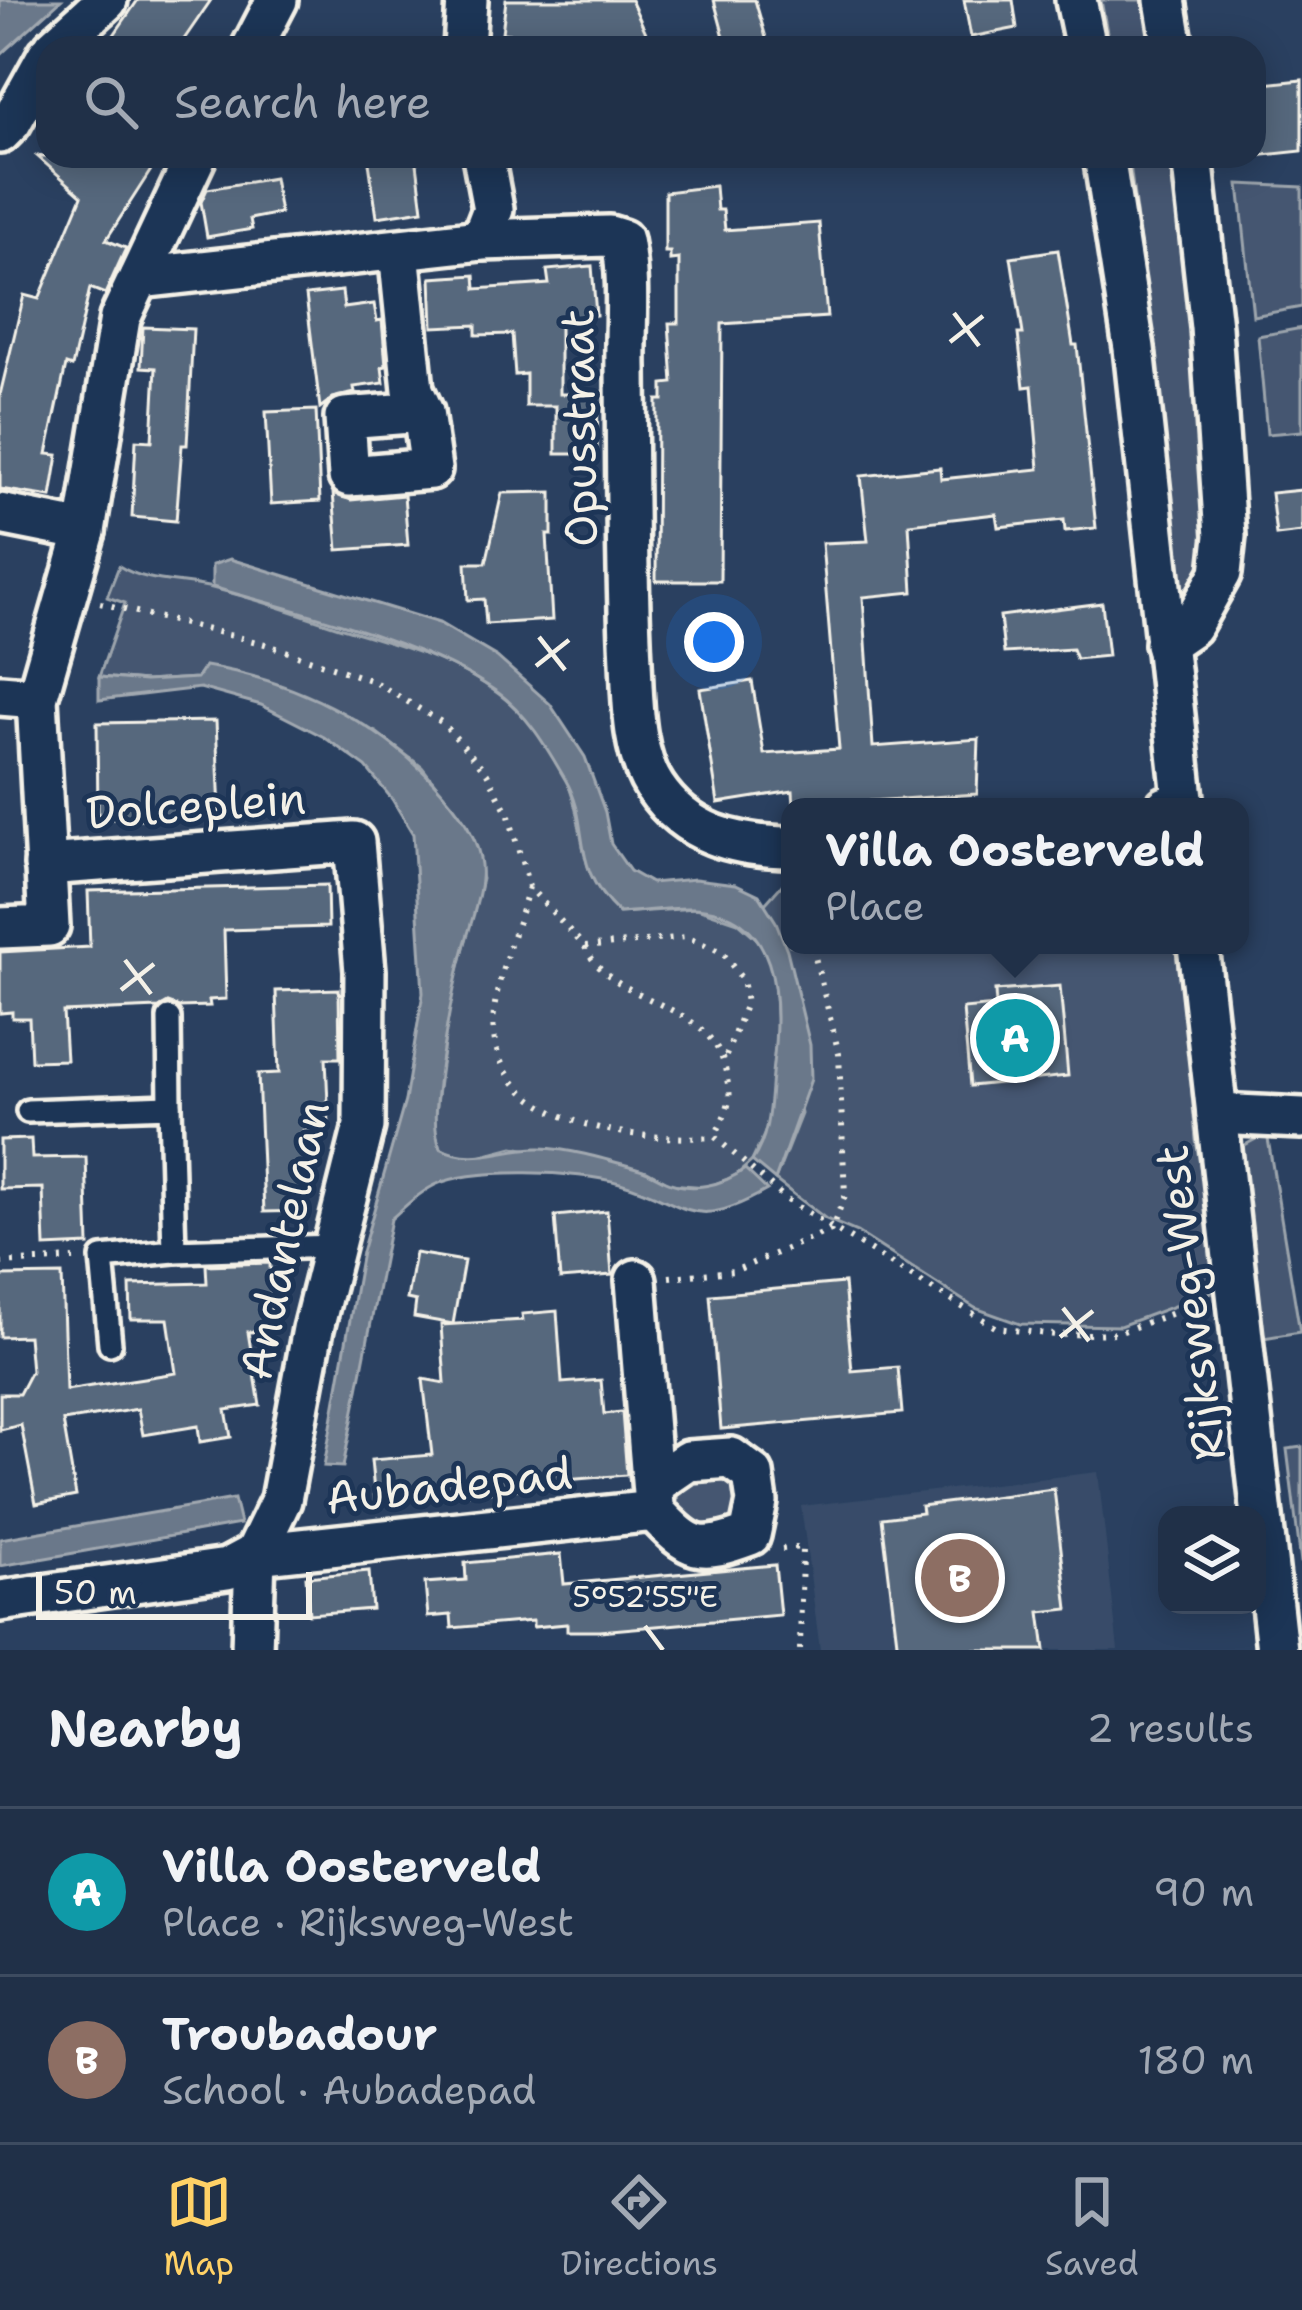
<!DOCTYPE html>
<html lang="en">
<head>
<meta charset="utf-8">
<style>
  body { margin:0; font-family:"Shantell Sans",sans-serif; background:#2d3c52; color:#f1f3f6 }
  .controls { position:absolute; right:36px; bottom:36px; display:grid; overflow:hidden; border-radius:24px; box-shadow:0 6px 30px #0003 }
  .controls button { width:108px; height:108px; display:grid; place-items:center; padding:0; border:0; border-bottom:3px solid #3d4b60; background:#203048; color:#f1f3f6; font:60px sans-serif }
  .scale { position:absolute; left:36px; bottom:30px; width:276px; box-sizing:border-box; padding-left:12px; border:6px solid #f4f1e8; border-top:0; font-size:33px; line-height:42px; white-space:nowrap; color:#f4f1e8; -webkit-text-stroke:9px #1d3557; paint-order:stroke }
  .you { position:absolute; left:714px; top:642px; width:42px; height:42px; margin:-30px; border:9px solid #fff; border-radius:50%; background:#1a73e8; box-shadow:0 0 0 18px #1a73e833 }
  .badge { display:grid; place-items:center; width:78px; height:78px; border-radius:50%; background:#ffd166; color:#fff; font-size:39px; font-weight:700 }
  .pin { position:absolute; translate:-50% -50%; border:6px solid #fff; box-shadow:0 3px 12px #0006 }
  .popup { position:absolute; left:781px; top:798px; width:468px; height:156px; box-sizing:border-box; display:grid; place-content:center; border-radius:24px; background:#203048; filter:drop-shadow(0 3px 9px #0005); font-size:39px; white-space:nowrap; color:#a2a9b4 }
  .popup b { font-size:45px; color:#f1f3f6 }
  .popup::after { content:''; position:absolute; left:50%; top:100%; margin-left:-24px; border:24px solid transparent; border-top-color:#203048 }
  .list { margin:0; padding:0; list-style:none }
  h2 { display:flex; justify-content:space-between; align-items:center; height:156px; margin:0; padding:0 48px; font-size:51px }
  h2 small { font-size:39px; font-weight:400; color:#a2a9b4 }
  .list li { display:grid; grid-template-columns:78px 1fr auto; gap:36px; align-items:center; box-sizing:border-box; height:168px; padding:0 48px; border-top:3px solid #3d4b60 }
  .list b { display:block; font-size:45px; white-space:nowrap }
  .list p { margin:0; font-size:39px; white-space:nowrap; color:#a2a9b4 }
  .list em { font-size:39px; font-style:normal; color:#a2a9b4 }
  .icon { flex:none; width:66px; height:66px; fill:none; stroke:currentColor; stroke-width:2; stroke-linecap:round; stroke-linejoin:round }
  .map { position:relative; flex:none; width:1302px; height:1650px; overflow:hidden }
  .search { position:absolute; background:#203048; box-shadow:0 6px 30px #0003; left:36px; right:36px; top:36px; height:132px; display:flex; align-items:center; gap:30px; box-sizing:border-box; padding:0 42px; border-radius:36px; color:#a2a9b4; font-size:45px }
  .sheet { height:492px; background:#203048 }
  nav { display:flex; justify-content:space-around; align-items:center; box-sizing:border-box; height:168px; border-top:3px solid #3d4b60; background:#203048; font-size:33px; color:#a2a9b4 }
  nav a { display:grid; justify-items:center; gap:6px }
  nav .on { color:#ffd166 }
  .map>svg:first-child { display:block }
  .built { fill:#374c69 }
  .green { fill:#445771; stroke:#9ca4ac; stroke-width:3 }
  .water { fill:#6a788a; stroke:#a1a8b0; stroke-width:3 }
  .building { fill:#56677d; stroke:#f4f1e8; stroke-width:3 }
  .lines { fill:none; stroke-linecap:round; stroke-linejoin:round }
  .service-casing { stroke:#f4f1e8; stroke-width:30 }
  .minor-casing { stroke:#f4f1e8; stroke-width:48 }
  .path { stroke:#f4f1e8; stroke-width:6; stroke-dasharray:3 9; stroke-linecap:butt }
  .service { stroke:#1d3557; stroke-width:21 }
  .minor { stroke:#1d3557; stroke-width:39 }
  .ticks { fill:none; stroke:#f4f1e8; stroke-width:4.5 }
  .labels { text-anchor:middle; stroke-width:10; stroke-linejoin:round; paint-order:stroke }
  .street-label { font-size:45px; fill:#f4f1e8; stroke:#1d3557 }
  .ticks-label { font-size:30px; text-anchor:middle; fill:#f4f1e8; stroke:#1d3557; stroke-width:10; stroke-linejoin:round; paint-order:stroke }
</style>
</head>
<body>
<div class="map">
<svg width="1302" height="1650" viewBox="0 0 1302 1650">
  <rect width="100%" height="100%" fill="#2a4060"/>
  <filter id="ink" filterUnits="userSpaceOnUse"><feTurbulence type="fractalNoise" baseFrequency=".00833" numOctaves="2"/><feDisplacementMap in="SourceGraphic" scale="24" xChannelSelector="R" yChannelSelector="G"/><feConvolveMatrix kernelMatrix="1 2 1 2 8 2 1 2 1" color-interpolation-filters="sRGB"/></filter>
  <g filter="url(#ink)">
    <polygon class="built" points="1098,1472 1118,1650 820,1650 801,1506"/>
    <g class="green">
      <polygon points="1101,0 1153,0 1160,48 1110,48"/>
      <polygon points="1129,156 1176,156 1209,490 1204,571 1188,596 1176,590 1159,398"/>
      <polygon points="1239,184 1302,187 1302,307 1253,316"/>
      <polygon points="1302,328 1302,431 1267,434 1258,336"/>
      <path d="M119 566C147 584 185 580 216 589 258 599 299 614 339 627 394 644 452 658 499 694 527 715 559 756 570 789 588 840 575 872 619 913L697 908 738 922 763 944 774 976 777 1032 768 1126 752 1161 734 1177 707 1187 670 1184 647 1171 513 1147 475 1157 456 1156 440 1148 433 1127 443 1050 451 996 482 879 467 824 422 767 376 732 205 667 197 678 145 681 99 677 125 603 107 597Z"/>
      <polygon points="790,876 790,945 1179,945 1196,1140 1220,1289 1120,1326 1020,1324 975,1308 857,1232 826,1219 775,1180 801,1114 765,904"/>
      <polygon points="1267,1133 1300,1332 1257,1339 1243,1146"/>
      <polygon points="1302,1447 1302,1562 1301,1562 1287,1449"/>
      <polygon points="711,1469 738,1485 739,1516 713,1535 678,1514 677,1492 682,1483"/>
    </g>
    <g class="water">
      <polygon points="0,0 61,0 0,55"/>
      <path d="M230 559 439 623 497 657 550 704 585 757 605 812 611 844 630 871 651 883 695 879 736 884 759 895 776 922 787 950 810 1045 811 1079 775 1180 752 1161C772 1131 769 1098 773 1064 781 998 780 912 693 908 668 907 643 912 619 913 567 864 593 827 565 779 547 748 527 713 497 692 425 641 298 612 212 587V565Z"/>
      <path d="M205 666C300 681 394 729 453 805 470 827 484 852 481 880 479 903 469 928 463 951 452 992 445 1034 439 1076 436 1102 432 1123 440 1148 473 1166 505 1147 540 1148 573 1149 608 1160 640 1169 650 1172 657 1177 666 1181 691 1193 723 1185 745 1169L767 1190C690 1234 690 1203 620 1183 579 1171 473 1167 435 1185 419 1193 404 1207 391 1219L343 1467 324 1466 362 1252 405 1101 423 993 413 834 392 799 366 767 324 737 261 705 200 688 99 700V677L145 681 197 678Z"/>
      <polygon points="234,1499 240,1524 0,1566 0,1539"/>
    </g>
    <g class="building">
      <polygon points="138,0 211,0 178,48 105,48"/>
      <polygon points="506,0 631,0 653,48 502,33"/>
      <polygon points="714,0 755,0 769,48 727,48"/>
      <polygon points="964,0 1013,0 1017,28 971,37"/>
      <polygon points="1302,80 1302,151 1254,156 1254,85"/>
      <polygon points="37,156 160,156 106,240 126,248 105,294 90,288 72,367 66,365 47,454 58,455 51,497 0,489 0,395 24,295 39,299 82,196"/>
      <polygon points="368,156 416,156 423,210 377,217"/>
      <polygon points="274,178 280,213 250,219 252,229 207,237 201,202 207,189"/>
      <polygon points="715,186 717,210 723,210 725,230 819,223 827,317 722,324 720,581 656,581 657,400 663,400 663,384 673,383 669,323 679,323 679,259 670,260 670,252 665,252 665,192"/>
      <polygon points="1058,250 1073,345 1077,345 1096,528 1065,531 1064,520 998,527 996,514 909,524 913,592 863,597 873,747 979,739 977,794 794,806 793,791 718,803 700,689 752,681 764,754 839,749 822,543 868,541 861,476 940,468 941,479 1039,469 1032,386 1024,387 1018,334 1023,334 1011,257"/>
      <polygon points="592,266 596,315 560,321 560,394 598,394 597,454 556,454 556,406 526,406 526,374 515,375 512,334 476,335 476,325 433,327 431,278 475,275 476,289 549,284 547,270"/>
      <polygon points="342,291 344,308 374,304 377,321 382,320 386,366 382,367 384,383 354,387 355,393 333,398 320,408 306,295"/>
      <polygon points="143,327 193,329 187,445 182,445 176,521 132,517 136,440 152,441 156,368 141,367"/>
      <polygon points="316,410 320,501 271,504 266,412"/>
      <polygon points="1302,490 1302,532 1276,535 1271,493"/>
      <polygon points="552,492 552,535 547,535 552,620 486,624 484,599 468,600 466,563 486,563 502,493"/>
      <polygon points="333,493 351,500 404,495 408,545 338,550"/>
      <polygon points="1102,603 1108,656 1076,659 1072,649 1004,653 1000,616"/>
      <polygon points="216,721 220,812 167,819 98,819 97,723"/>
      <polygon points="327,885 328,927 224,930 226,999 209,1000 210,1006 179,1007 168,1003 159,1008 63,1012 66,1060 31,1061 29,1018 12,1018 12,1012 0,1013 0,952 90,947 88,891"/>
      <polygon points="1060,986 1068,1076 970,1086 963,1009 996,1006 995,991"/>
      <polygon points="339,989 340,1058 326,1058 329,1126 303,1131 305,1211 264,1212 258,1074 279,1073 276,991"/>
      <polygon points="31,1139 32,1158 86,1157 89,1245 45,1247 43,1188 0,1189 0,1140"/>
      <polygon points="607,1211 612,1275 560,1279 555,1216"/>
      <polygon points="415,1253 464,1261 453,1324 414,1317 416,1301 407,1299"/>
      <polygon points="270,1263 272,1331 248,1332 260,1405 226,1410 231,1437 200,1442 198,1426 143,1435 138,1409 63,1421 76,1496 36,1504 21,1425 0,1430 0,1394 19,1394 31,1371 28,1336 0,1337 0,1276 62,1275 66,1390 176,1373 168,1319 131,1319 130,1285 207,1283 206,1265"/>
      <polygon points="844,1283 852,1371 898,1367 902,1413 721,1429 710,1295"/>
      <polygon points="557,1311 562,1383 601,1380 604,1414 622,1412 627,1475 541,1482 541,1487 375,1502 371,1460 432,1455 423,1379 445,1383 441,1325 523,1320 522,1314"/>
      <polygon points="1054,1489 1068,1609 1040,1612 1045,1650 898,1650 882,1518 922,1513 921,1506"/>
      <polygon points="561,1554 564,1584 775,1565 780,1615 600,1631 567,1631 567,1624 533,1627 533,1621 452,1628 451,1615 428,1617 425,1583 466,1580 465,1563"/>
      <polygon points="369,1571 372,1609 309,1614 306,1577"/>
    </g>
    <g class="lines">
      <defs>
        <g id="service">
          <polyline points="169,1018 170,1106"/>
          <polyline points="28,1111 170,1106 174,1251 334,1246"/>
          <polyline points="110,1344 102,1258 174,1251"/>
        </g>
        <g id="minor">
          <polyline points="1076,0 1086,48"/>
          <polyline points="1165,0 1173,48"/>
          <polyline points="54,48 107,0"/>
          <polyline points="252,48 277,0"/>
          <polyline points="464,48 467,0"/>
          <polyline points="0,133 11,122 48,55"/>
          <polyline points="1104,156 1134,348 1184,807 1166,807"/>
          <polyline points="481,240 493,209 483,156"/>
          <polyline points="399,251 413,390 423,412 431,469 349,476 345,418 423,412"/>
          <path d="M139 278 481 240 609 236 622 240C630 281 625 327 626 368 627 466 626 564 631 662 633 701 632 752 655 787 687 835 735 846 790 847"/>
          <polyline points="0,514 85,531"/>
          <polyline points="1165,644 1191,626 1221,573 1225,536 1211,327 1192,156"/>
          <polyline points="0,695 37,698"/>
          <polyline points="45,865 354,842 365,971 364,1126 313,1329 281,1500 255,1554 252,1650"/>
          <polyline points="0,928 49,926 37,698 85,531 120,318 196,156"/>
          <polyline points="1198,945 1277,1650"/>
          <polyline points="1217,1114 1302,1118"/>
          <polyline points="636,1280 654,1506"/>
          <path d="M0 1601 227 1569 255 1554 654 1511C691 1551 699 1554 750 1535L757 1502 753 1474 731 1458 688 1461 653 1485"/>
        </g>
      </defs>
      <use href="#service" class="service-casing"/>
      <use href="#minor" class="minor-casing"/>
      <g class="path">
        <path d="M100 603 265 644 373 681 443 723 487 773 509 816 529 887 585 947C614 1007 714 1000 726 1073 727 1082 731 1092 729 1101 727 1112 720 1125 715 1136"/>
        <path d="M529 887C518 925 501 965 495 1004 476 1124 629 1142 715 1137L787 1200 997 1328 1055 1335 1118 1333 1203 1302"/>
        <polyline points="585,947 686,937 722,952 742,979 746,1003 724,1061"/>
        <polyline points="0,1263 74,1259"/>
        <polyline points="669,1277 734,1271 831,1230 845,1196 839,1054 812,945"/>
        <polyline points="782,1549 802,1547 800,1650"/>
      </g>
      <use href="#service" class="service"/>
      <use href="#minor" class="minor"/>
    </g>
  </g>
  <path class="ticks" d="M954 313 979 346M950 342 983 316M539 637 565 670M536 666 569 640M125 960 151 994M121 990 154 964M1063 1308 1089 1341M1060 1337 1093 1311M645 1626 663 1650"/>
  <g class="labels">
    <g class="street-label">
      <text transform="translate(579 428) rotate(-91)" y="16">Opusstraat</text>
      <text transform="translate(196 805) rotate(-4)" y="16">Dolceplein</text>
      <text transform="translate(284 1240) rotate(-78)" y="16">Andantelaan</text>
      <text transform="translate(1190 1303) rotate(-97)" y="16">Rijksweg-West</text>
      <text transform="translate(449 1485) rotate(-6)" y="16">Aubadepad</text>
    </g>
  </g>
  <g class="ticks-label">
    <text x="645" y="1607">5°52'55"E</text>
  </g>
</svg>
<div class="controls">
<button><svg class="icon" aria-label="layers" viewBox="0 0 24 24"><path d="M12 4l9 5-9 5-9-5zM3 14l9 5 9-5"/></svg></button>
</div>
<div class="scale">50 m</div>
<div class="you"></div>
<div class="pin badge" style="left:1015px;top:1038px;background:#0f9aa8">A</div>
<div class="popup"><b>Villa Oosterveld</b>Place</div>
<div class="pin badge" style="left:960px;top:1578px;background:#8d6e63">B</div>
<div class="search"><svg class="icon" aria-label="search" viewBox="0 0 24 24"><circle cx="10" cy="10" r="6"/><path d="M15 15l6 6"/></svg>Search here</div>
</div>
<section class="sheet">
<h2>Nearby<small>2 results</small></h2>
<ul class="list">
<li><span class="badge" style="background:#0f9aa8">A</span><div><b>Villa Oosterveld</b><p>Place · Rijksweg-West</p></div><em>90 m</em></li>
<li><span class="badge" style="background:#8d6e63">B</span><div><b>Troubadour</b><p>School · Aubadepad</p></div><em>180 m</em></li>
</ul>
</section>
<nav>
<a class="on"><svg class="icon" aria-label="map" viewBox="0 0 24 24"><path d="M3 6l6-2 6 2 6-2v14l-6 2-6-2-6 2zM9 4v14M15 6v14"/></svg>Map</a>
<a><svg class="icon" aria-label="directions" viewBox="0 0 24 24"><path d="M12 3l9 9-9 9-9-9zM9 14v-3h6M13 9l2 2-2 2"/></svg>Directions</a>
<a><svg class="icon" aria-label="saved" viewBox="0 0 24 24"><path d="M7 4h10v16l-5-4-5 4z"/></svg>Saved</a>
</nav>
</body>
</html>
